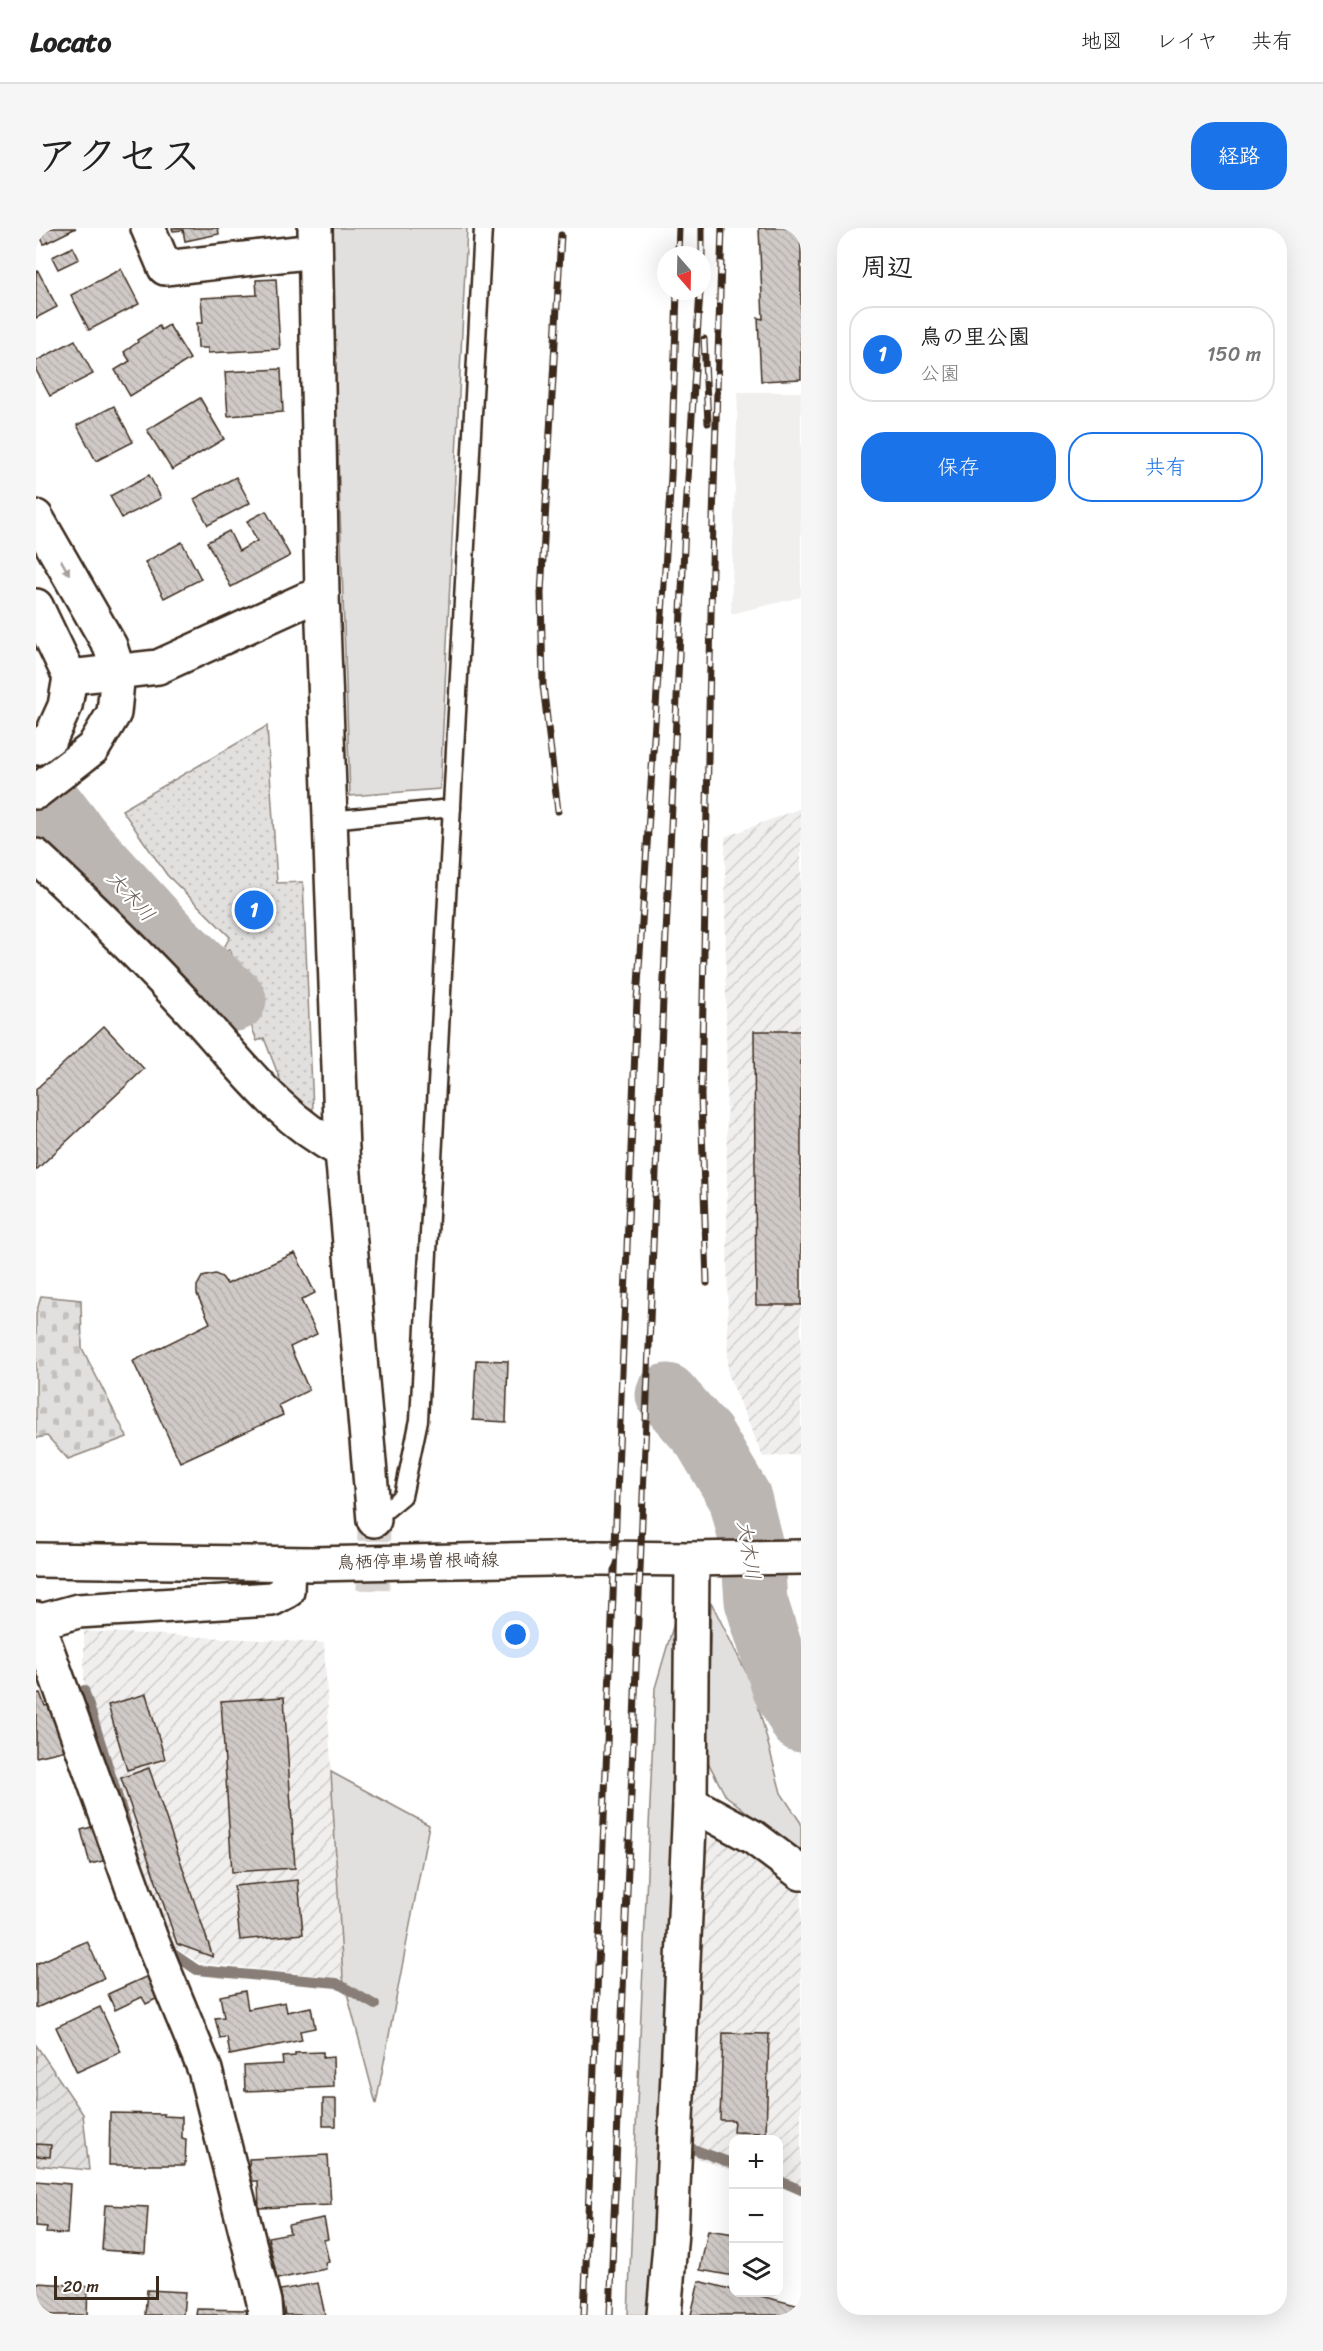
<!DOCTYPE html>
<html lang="ja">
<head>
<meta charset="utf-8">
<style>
  body { margin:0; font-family:Sriracha,"Klee One",sans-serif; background:#f6f6f6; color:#222 }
  .controls { position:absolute; right:18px; bottom:18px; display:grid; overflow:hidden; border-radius:12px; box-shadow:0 6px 24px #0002 }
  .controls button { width:54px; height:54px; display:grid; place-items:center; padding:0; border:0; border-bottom:2px solid #e0e0e0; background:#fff; color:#222; font:30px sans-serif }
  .compass { position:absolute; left:621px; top:18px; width:54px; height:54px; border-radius:50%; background:#fff; box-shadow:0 6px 24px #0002; rotate:160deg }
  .scale { position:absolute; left:18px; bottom:15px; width:105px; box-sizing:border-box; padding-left:6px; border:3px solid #3b2a1e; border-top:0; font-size:16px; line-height:21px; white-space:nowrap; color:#3b2a1e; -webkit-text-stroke:4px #fff; paint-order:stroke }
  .you { position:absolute; left:480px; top:1407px; width:21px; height:21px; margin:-15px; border:4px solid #fff; border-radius:50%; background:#1a73e8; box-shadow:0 0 0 9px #1a73e833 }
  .badge { display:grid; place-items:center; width:39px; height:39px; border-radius:50%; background:#1a73e8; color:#fff; font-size:20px; font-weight:700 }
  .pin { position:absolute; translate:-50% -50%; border:3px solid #fff; box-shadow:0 2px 6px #0006 }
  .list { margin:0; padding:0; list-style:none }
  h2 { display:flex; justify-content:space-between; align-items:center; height:78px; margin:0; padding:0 24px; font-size:26px }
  h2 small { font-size:20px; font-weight:400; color:#767676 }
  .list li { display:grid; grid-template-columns:39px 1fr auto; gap:18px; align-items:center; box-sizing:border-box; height:96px; margin:0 12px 12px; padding:0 12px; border:2px solid #e0e0e0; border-radius:24px }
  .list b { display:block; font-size:22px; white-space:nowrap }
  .list p { margin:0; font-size:20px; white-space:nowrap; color:#767676 }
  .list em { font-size:20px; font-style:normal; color:#767676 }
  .actions { display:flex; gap:12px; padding:18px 24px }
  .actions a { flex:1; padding:14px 0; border:2px solid #1a73e8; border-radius:24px; text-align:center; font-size:21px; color:#1a73e8 }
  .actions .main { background:#1a73e8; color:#fff }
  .icon { flex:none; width:33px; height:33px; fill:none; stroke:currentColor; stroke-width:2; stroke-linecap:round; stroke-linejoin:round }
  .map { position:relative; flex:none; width:765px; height:2087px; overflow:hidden; border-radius:24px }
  header { display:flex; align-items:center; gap:36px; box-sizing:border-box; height:84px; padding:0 30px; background:#fff; border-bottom:2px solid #e0e0e0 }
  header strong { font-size:28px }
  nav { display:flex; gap:33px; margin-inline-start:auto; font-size:21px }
  .intro { display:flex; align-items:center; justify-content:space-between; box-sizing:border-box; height:144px; padding:0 36px }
  h1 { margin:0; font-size:42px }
  .button { padding:15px 27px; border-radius:24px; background:#1a73e8; color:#fff; font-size:21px; font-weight:700 }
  main { display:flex; gap:36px; padding:0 36px }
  aside { flex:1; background:#fff; border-radius:24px; box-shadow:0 6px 24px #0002 }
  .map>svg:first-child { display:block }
  .built { fill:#f1efee }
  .industrial { fill:url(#industrial-furrows) }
  .grass { fill:#e2e0de; stroke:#8e857e; stroke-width:1.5 }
  .cemetery { fill:url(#cemetery-stones); stroke:#8e857e; stroke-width:1.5 }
  .park { fill:url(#park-dots); stroke:#8e857e; stroke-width:1.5 }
  .garden { fill:url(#garden-furrows); stroke:#8e857e; stroke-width:1.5 }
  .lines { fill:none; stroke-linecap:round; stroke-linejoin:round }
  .stream { stroke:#887e77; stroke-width:10 }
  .river { stroke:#bcb6b3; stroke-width:63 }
  .building { fill:url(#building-back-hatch); stroke:#3b2a1e; stroke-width:1.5 }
  .minor-tunnel { stroke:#d8d4d2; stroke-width:33; stroke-dasharray:33 16; stroke-linecap:butt }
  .service-casing { stroke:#3b2a1e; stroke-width:21 }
  .minor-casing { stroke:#3b2a1e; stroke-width:38 }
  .tertiary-casing { stroke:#3b2a1e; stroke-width:38 }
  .secondary-casing { stroke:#3b2a1e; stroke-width:38 }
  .service { stroke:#fff; stroke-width:16 }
  .minor { stroke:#fff; stroke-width:33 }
  .tertiary { stroke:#fff; stroke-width:33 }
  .secondary { stroke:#fff; stroke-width:33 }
  .rail-casing { stroke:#3b2a1e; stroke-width:7 }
  .rail { stroke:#fff; stroke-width:4.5; stroke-dasharray:14; stroke-linecap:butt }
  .secondary-bridge-casing { stroke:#3b2a1e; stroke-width:38; stroke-linecap:butt }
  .secondary-bridge { stroke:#fff; stroke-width:33 }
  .oneway { fill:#a79f9a }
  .labels { text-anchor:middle; stroke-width:4.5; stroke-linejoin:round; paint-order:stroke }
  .street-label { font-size:18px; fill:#3b2a1e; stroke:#fff }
  .water-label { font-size:20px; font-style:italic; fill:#685b52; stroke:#fff }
</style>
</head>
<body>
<header>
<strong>Locato</strong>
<nav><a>地図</a><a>レイヤ</a><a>共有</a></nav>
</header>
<div class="intro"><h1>アクセス</h1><a class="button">経路</a></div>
<main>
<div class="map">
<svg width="765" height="2087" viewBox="0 0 765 2087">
  <defs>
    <pattern id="industrial-furrows" width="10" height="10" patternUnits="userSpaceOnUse" patternTransform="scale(1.5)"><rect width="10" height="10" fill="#f1efee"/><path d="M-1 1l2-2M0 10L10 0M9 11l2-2" fill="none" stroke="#d0cdcc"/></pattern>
    <pattern id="cemetery-stones" width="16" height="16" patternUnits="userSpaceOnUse" patternTransform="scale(1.5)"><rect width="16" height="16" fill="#e2e0de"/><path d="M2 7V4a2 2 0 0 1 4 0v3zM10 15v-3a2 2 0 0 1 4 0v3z" fill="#c3c0be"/></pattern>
    <pattern id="park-dots" width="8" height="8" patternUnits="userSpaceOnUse" patternTransform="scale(1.5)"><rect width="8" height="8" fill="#e2e0de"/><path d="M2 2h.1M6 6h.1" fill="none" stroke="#c3c0be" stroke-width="1.8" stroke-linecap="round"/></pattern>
    <pattern id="garden-furrows" width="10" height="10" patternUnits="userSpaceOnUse" patternTransform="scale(1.5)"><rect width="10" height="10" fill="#e2e0de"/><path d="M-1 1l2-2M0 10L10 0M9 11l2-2" fill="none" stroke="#c3c0be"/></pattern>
    <pattern id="building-back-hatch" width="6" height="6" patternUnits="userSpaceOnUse" patternTransform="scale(1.5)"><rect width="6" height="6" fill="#cfcac7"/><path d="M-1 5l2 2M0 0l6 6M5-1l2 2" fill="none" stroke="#b3aeaa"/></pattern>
  </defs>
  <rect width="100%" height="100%" fill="#fff"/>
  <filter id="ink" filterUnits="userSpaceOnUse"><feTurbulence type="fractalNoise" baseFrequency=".0167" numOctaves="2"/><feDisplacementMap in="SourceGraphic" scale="12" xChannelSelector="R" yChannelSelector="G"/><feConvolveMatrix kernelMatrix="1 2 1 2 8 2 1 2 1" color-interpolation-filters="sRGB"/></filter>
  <g filter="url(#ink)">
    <polygon class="built" points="702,164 765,164 765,369 695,386"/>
    <g class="industrial">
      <polygon points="765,580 765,1226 727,1229 692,1146 689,609"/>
      <polygon points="48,1403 288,1415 307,1750 164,1735 136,1718 48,1456"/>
      <polygon points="696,1607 765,1662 765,1969 761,1964 743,1958 742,1912 698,1912 697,1943 652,1927 666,1610"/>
    </g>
    <g class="grass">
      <polygon points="294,0 431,0 404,561 314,568"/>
      <polygon points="675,1374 717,1458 745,1565 765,1595 765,1626 689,1567 671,1532"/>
      <polygon points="643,1378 623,1978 612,2087 592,2087 619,1460"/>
      <polygon points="295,1544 393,1597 340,1876 307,1750"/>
    </g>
    <polygon class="cemetery" points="5,1068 45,1072 46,1120 91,1209 32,1231 11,1208 0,1210 0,1086"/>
    <polygon class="park" points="231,498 241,655 267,654 277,882 250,867 228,810 221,813 207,776 212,775 194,721 186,723 194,709 131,647 86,582"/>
    <polygon class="garden" points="0,1817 47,1886 53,1942 0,1937"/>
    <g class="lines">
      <g class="stream">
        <polyline points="48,1462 90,1595"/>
        <polyline points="130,1721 161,1742 301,1755 339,1777"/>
        <polyline points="657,1921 698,1936"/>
        <polyline points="742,1952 765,1962"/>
      </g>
      <g class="river">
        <polyline points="0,556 44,613 135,713 199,772"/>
        <polyline points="631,1167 668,1209 704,1270 716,1319 720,1373 747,1459 765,1493"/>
      </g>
    </g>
    <g class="building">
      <polygon points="0,0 40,0 8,16"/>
      <polygon points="136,0 182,0 183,6 149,13 147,2 137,3"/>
      <polygon points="723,0 765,0 765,151 725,153 722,90 727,91"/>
      <polygon points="37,19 43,31 22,41 16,29"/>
      <polygon points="85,41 103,76 53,102 35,67"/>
      <polygon points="2,43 21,79 0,90 0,44"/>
      <polygon points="240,51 244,121 172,125 172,120 162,120 161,95 167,95 165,70 221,67 220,52"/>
      <polygon points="133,97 154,131 94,168 79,142 94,133 88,124 102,114 101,112 123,98 125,102"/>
      <polygon points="39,112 57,146 14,168 0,142 0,133"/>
      <polygon points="245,141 247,184 192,188 189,144"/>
      <polygon points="164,170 188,211 136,242 111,202"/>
      <polygon points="78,178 97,214 60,233 41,197"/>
      <polygon points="113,247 125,270 86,290 74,268"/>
      <polygon points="200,249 214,275 172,297 158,271"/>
      <polygon points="230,283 254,328 195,359 171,314 193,303 203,323 221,313 211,293"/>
      <polygon points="146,314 165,351 128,370 109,334"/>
      <polygon points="68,798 108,841 0,942 0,861"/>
      <polygon points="718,803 765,803 765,1077 720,1077"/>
      <polygon points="259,1025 279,1065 265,1072 281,1106 254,1119 273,1162 243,1177 247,1187 144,1234 97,1133 174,1095 161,1066 161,1058 166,1049 179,1046 186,1049 191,1056"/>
      <polygon points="440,1132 472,1133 470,1194 437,1192"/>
      <polygon points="4,1465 9,1478 14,1477 25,1510 29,1510 31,1522 0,1529 0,1466"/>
      <polygon points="110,1466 129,1531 91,1542 72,1477"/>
      <polygon points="248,1469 259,1640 196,1644 185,1473"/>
      <polygon points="113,1540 177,1729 141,1716 85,1550"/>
      <polygon points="62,1597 71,1632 54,1636 45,1602"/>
      <polygon points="262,1652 267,1706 204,1712 198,1658"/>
      <polygon points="51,1713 68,1750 0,1780 0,1736"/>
      <polygon points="114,1747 124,1769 110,1776 106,1769 79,1782 72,1766"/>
      <polygon points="209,1763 212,1781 249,1774 251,1784 275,1779 279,1800 264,1803 266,1812 194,1827 191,1809 184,1810 179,1790 188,1789 184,1768"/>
      <polygon points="64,1779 85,1824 41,1844 20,1799"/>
      <polygon points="687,1805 733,1806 730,1905 697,1904 698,1892 684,1892"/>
      <polygon points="287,1824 287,1830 297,1829 298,1859 209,1863 208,1838 247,1836 246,1829 259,1828 259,1825"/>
      <rect x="287" y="1871" width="13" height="27"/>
      <polygon points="74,1885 128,1886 128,1888 146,1889 146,1910 150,1911 149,1937 73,1937"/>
      <polygon points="0,1916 15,1917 14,1929 0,1928"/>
      <polygon points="292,1927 295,1977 223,1980 222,1953 214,1953 213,1931"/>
      <polygon points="0,1953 34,1956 31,2006 10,2005 11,1999 0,1998"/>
      <polygon points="69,1977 112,1979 109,2025 66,2022"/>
      <polygon points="288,1990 292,2011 288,2012 293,2034 289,2035 290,2041 241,2051 232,2009 254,2005 252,1997"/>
      <polygon points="672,2002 698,2006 698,2048 664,2042"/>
      <polygon points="663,2053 698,2062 698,2064 709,2064 764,2078 762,2087 655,2087"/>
      <polygon points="1,2055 52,2058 51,2087 0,2087"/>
      <polygon points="282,2055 289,2087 249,2087 244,2062"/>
      <polygon points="111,2062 149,2064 147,2087 109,2087"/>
      <polygon points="161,2081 211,2082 211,2087 160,2087"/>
    </g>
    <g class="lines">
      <polyline class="minor-tunnel" points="337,1362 338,1292"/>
      <defs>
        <g id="service">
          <polyline points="294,592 416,580"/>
          <polyline points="338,1292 367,1268 383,1192 447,0"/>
        </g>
        <g id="minor">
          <polyline points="112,0 129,40 279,23"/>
          <polyline points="279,0 286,367 306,923 338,1292"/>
          <polyline points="34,449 122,439 269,372 286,367"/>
          <path d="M0 628C54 678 106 729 156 783 204 835 242 890 306 923"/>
          <polyline points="0,1391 115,1711 169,1842 228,2074 229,2087"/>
          <polyline points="2,1394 42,1383 236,1371 251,1363 252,1337"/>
          <polyline points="654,1575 717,1609 765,1645"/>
          <polyline points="628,2087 635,2004 654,1575 656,1331"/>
        </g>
        <g id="tertiary">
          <polyline points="0,289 74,418 82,443 78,485 57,520 0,564"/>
          <polyline points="0,378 34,449 29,478 15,509 0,520"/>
        </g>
        <g id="secondary">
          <polyline points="562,1330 656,1331 765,1329"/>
          <polyline points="0,1332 275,1336"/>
        </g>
      </defs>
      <use href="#service" class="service-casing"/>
      <use href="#minor" class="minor-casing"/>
      <use href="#tertiary" class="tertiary-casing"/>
      <use href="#secondary" class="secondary-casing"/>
      <use href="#service" class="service"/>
      <use href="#minor" class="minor"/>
      <use href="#tertiary" class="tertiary"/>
      <use href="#secondary" class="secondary"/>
      <defs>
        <g id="rail">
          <polyline points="642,27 643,0"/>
          <polyline points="666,27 666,0"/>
          <polyline points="668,111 672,195"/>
          <polyline points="522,583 507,457 505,365 525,7"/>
          <polyline points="671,1055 665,868 677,291 686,0"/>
          <polyline points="548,2087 601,772 635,248 641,63"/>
          <polyline points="574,2087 627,771 649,298 664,63"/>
        </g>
      </defs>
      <use href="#rail" class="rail-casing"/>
      <use href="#rail" class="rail"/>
      <defs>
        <polyline id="secondary-bridge" points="275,1336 562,1330"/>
      </defs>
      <use href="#secondary-bridge" class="secondary-bridge-casing"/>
      <use href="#secondary-bridge" class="secondary-bridge"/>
    </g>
    <defs><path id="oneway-solid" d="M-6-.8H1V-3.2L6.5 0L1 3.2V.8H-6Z" transform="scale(1.5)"/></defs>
    <use class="oneway" href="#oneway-solid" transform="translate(29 339) rotate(60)"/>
  </g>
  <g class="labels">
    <g class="street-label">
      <text transform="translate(382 1333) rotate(-1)" y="6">鳥栖停車場曽根崎線</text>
    </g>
    <g class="water-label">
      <text transform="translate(95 668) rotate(48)" y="7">大木川</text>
      <text transform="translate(713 1322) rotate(81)" y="7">大木川</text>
    </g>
  </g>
</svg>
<div class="controls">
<button>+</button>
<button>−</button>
<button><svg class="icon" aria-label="layers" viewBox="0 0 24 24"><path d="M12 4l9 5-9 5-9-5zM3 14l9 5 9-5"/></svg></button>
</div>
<svg class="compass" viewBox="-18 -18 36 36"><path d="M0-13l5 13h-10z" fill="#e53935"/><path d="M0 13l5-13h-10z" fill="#767676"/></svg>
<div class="scale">20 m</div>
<div class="you"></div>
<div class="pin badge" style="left:218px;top:682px">1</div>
</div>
<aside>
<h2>周辺<small></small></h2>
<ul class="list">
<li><span class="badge">1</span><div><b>鳥の里公園</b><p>公園</p></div><em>150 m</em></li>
</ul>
<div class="actions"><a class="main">保存</a><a>共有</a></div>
</aside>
</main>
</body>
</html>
